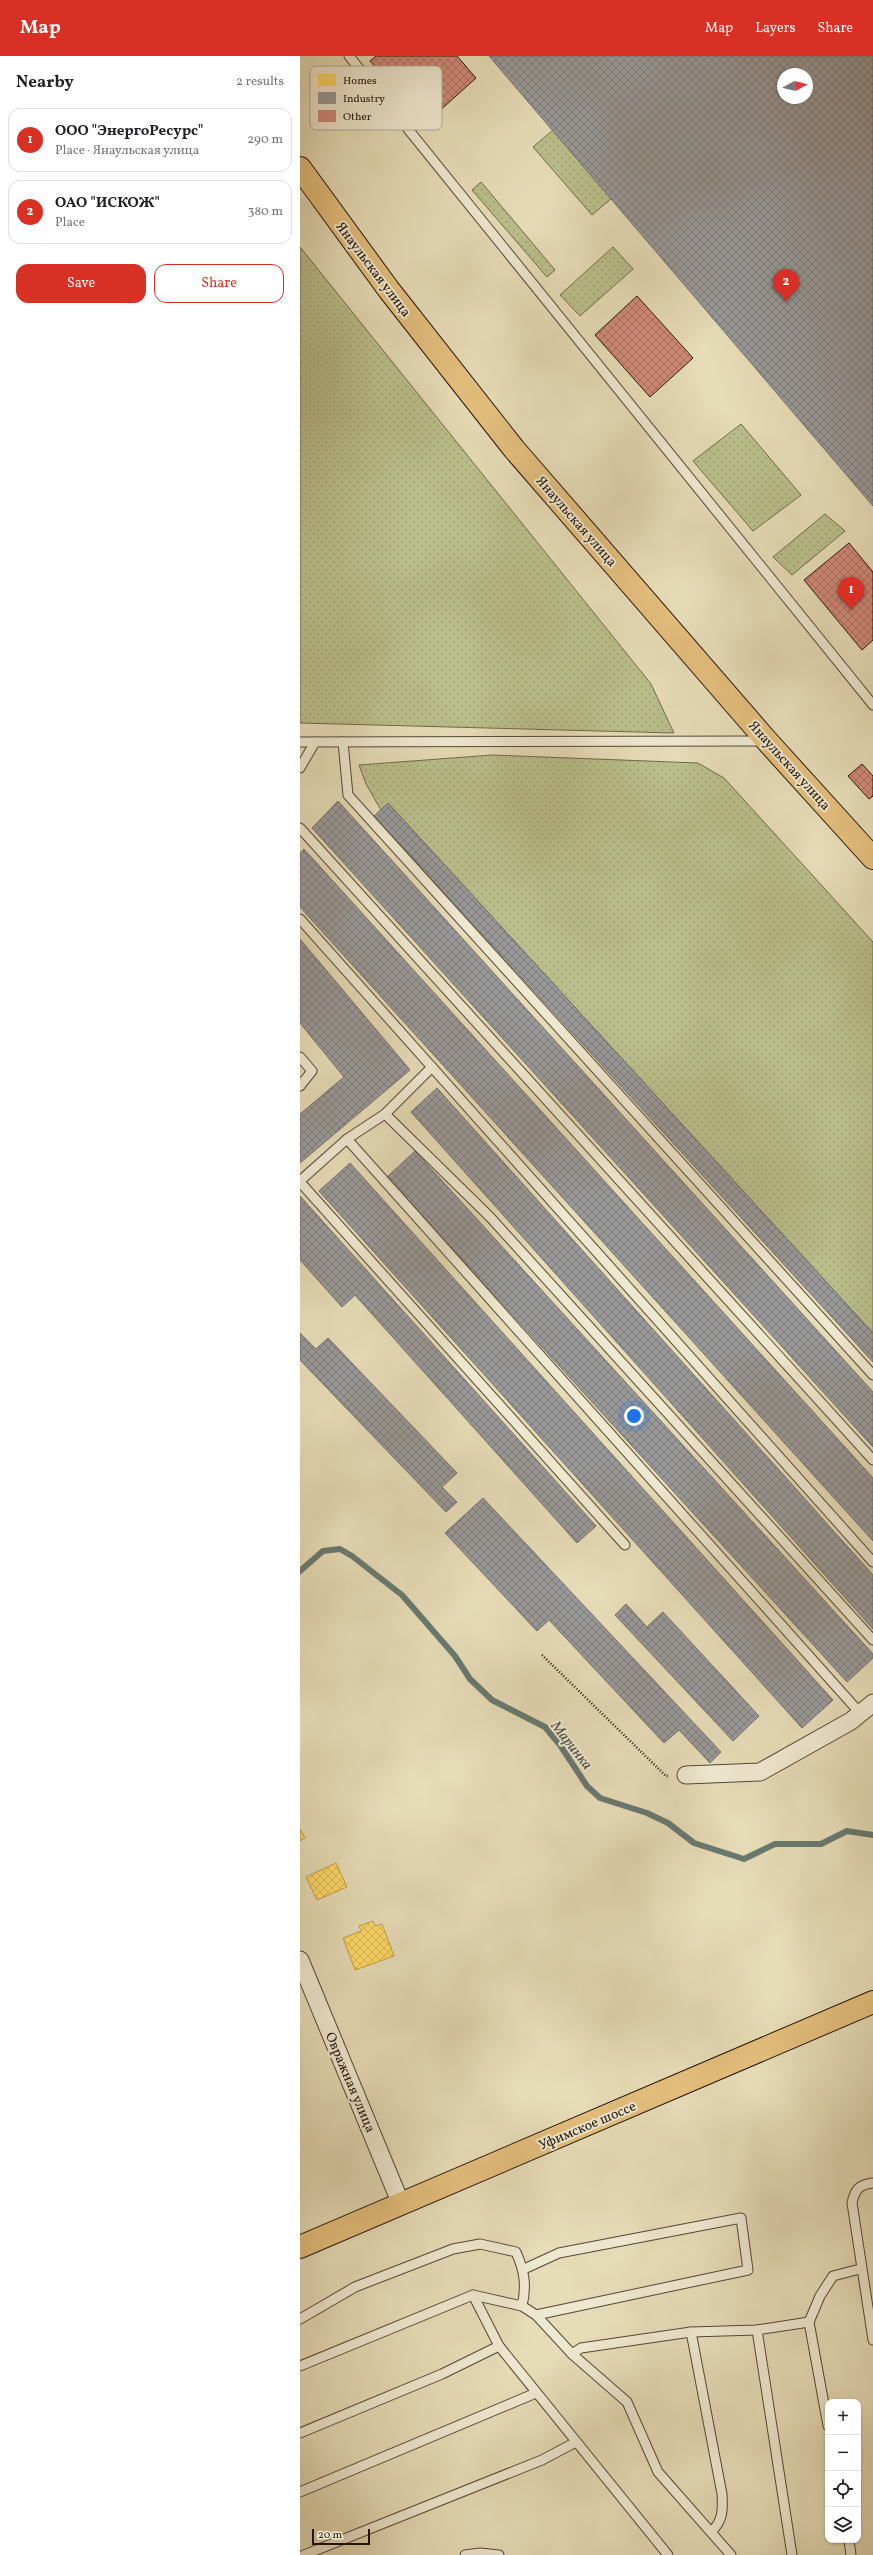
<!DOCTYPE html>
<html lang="en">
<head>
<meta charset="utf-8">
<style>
  body { margin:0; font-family:Vollkorn,serif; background:#f6f6f6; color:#202124 }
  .controls { position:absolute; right:12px; bottom:12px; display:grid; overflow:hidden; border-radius:8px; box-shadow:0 1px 3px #0004 }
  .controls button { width:36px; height:36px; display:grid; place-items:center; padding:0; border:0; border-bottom:1px solid #e0e0e0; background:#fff; color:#202124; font:20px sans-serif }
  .compass { position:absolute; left:477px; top:12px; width:36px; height:36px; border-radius:50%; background:#fff; box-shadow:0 1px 3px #0004; rotate:82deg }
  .scale { position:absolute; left:12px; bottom:10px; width:58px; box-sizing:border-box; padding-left:4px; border:2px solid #24150a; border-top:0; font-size:11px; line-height:14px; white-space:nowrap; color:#24150a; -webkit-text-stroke:3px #efe8d0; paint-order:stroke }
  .you { position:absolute; left:334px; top:1360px; width:14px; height:14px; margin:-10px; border:3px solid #fff; border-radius:50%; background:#1a73e8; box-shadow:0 0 0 6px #1a73e833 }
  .badge { display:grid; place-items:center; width:26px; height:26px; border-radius:50%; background:#d93025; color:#fff; font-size:13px; font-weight:700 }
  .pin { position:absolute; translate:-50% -33px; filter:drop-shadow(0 1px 2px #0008) }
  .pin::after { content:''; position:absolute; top:21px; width:14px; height:12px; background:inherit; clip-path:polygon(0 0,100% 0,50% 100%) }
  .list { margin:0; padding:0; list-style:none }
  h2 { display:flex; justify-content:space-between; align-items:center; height:52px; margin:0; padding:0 16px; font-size:17px }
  h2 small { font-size:13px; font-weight:400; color:#757577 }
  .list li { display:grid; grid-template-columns:26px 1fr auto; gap:12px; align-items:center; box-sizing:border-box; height:64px; margin:0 8px 8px; padding:0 8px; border:1px solid #e0e0e0; border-radius:12px }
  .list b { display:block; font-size:15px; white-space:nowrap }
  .list p { margin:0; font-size:13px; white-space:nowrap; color:#757577 }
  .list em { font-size:13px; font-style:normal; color:#757577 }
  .actions { display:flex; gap:8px; padding:12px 16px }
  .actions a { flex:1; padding:9px 0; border:1px solid #d93025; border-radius:12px; text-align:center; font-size:14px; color:#d93025 }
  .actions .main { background:#d93025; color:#fff }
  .icon { flex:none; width:22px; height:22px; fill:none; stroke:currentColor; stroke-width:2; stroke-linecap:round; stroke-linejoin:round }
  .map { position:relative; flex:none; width:573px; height:2499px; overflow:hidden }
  header { display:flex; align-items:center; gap:24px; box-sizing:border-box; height:56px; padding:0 20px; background:#d93025; color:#fff }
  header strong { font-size:19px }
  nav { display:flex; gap:22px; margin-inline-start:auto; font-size:14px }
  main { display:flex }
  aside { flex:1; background:#fff }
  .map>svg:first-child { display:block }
  .grass { fill:url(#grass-dots); stroke:#6f6a4a }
  .homes { fill:url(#homes-cross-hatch); stroke:#bd9e4a }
  .industry { fill:url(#industry-cross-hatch); stroke:#76716e; fill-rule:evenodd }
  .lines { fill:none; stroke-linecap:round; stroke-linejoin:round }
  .stream { stroke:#68796f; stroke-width:6 }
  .building { fill:url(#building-cross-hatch); stroke:#24150a }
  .lane-casing { stroke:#544735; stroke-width:11 }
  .street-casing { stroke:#544735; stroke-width:19 }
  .primary-casing { stroke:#24150a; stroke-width:24 }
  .path { stroke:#24150a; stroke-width:2.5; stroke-dasharray:1 2; stroke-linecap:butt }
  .lane { stroke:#efe8d0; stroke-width:9 }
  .street { stroke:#efe8d0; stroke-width:17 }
  .primary { stroke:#e3be7c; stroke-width:22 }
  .labels { text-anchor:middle; stroke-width:4; stroke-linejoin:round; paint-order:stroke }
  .street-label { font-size:14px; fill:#24150a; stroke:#efe8d0 }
  .water-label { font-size:15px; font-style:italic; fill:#4c4f45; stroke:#efe8d0 }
  .key { fill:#efe8d0; stroke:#b2a995; stroke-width:1 }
  .key-label { font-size:11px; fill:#24150a }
</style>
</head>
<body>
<header>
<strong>Map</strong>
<nav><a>Map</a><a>Layers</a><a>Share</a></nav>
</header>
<main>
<aside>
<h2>Nearby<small>2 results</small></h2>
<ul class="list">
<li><span class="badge">1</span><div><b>ООО &quot;ЭнергоРесурс&quot;</b><p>Place · Янаульская улица</p></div><em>290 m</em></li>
<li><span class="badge">2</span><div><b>ОАО &quot;ИСКОЖ&quot;</b><p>Place</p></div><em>380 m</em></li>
</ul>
<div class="actions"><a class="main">Save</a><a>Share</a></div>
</aside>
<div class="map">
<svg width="573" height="2499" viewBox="0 0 573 2499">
  <defs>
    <pattern id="grass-dots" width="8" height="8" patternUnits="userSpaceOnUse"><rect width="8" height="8" fill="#babf8b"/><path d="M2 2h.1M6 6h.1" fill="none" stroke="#a0a377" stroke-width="1.8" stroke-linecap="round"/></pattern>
    <pattern id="homes-cross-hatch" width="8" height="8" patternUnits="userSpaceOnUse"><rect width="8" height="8" fill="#ffd966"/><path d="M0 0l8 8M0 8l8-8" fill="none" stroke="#dab957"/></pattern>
    <pattern id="industry-cross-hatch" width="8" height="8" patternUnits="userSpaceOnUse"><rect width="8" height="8" fill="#999"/><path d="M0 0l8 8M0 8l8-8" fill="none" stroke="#7d7c7b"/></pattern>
    <pattern id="building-cross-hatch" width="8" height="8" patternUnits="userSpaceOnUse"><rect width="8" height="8" fill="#d18a79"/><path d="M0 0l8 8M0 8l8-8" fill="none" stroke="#a97061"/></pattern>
  </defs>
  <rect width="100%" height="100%" fill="#e6dcb7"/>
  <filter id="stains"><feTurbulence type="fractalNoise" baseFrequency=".005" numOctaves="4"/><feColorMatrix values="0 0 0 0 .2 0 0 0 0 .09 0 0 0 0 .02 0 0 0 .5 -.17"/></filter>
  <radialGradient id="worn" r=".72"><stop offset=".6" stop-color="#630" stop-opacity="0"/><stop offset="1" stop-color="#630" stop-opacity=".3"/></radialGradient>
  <g class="grass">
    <polygon points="253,74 312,142 292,159 233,91"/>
    <polygon points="181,126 255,214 247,221 172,134"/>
    <polygon points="0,191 351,628 374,677 0,667"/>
    <polygon points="313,191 333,213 280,260 260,239"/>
    <polygon points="441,368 501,439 453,475 393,405"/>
    <polygon points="525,458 545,475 492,519 473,501"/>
    <polygon points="192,699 398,707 424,722 573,886 573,1277 88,747 81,754 66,728 59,709"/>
  </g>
  <g class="homes">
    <polygon points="0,1773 5,1782 0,1785"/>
    <polygon points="36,1807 47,1831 17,1844 6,1821"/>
    <polygon points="73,1865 75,1870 82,1868 94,1900 55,1914 43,1882 61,1875 59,1870"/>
  </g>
  <g class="industry">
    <path d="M189 0H573V450ZM483 18H507V42H483Z"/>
    <polygon points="38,745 573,1336 573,1391 12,772"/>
    <polygon points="88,747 573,1277 573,1306 74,760"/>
    <polygon points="4,793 573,1422 573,1485 0,851 0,797"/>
    <polygon points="0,883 110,1014 0,1107 0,1058 44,1021 0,967"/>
    <polygon points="137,1032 573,1519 573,1573 111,1056"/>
    <polygon points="115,1095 573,1598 573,1602 547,1626 87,1121"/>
    <polygon points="50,1107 533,1644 502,1672 19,1135"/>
    <polygon points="0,1140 296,1470 277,1487 55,1239 42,1251 0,1204"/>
    <polygon points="0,1277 16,1293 28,1282 157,1417 142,1431 157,1446 146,1456 0,1304"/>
    <polygon points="183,1442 421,1696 410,1707 379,1674 364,1687 249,1564 237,1575 145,1477"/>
    <polygon points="326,1548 347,1571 363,1556 459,1660 433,1685 315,1559"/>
  </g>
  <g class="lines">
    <polyline class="stream" points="0,1515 23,1495 40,1493 52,1500 102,1539 155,1600 170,1623 192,1644 245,1671 260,1689 287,1730 300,1742 347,1757 368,1767 394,1787 444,1803 475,1788 521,1788 547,1775 573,1779"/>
  </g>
  <g class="building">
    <polygon points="76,0 157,0 176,22 126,67 70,5"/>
    <polygon points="337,240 393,302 350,341 295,279"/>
    <polygon points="549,487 573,516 573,584 562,594 504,524"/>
    <polygon points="562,708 573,720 573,740 569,743 548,720"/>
  </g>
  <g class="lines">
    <defs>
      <g id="lane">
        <polyline points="49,0 573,649"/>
        <polyline points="0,686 464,685"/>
        <polyline points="43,686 48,739 573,1319"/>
        <polyline points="0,712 15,686"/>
        <polyline points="0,772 573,1404"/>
        <polyline points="0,863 573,1506"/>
        <polyline points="0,1001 12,1015 0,1030"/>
        <polyline points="132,1011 85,1058 190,1161 573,1584"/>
        <polyline points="85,1058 47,1083 560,1657"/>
        <polyline points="0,1125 47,1083"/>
        <polyline points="0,1126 325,1489"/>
        <path d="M573 2127C559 2129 555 2133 552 2147L573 2284"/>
        <polyline points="224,2213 259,2197 441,2162 448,2214 236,2259"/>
        <polyline points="173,2239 199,2290 368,2499"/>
        <path d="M0 2263 55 2231 153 2193 180 2188 216 2196C224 2214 227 2229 222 2250"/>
        <polyline points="509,2266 528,2370"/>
        <polyline points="457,2274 492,2499"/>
        <path d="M391 2276 422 2438C423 2454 423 2465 411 2476"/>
        <polyline points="272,2298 281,2292 391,2276 457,2274 509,2266 520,2240 533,2220 560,2213"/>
        <polyline points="0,2310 173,2239 222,2250 236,2259 272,2298 327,2346 358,2416 431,2499"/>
        <polyline points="0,2377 142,2318 199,2290"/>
        <polyline points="0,2436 236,2337"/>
        <polyline points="549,2484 551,2499"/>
        <polyline points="4,2499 242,2404 276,2386"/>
        <polyline points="165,2499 180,2497 199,2499"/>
      </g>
      <g id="street">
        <polyline points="386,1719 460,1716 551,1665 573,1647"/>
        <polyline points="0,1904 101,2148"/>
      </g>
      <g id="primary">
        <polyline points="0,112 89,234 214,393 467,685 573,802"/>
        <polyline points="0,2191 573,1946"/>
      </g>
    </defs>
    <use href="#lane" class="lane-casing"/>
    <use href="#street" class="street-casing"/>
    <use href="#primary" class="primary-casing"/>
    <polyline class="path" points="242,1599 366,1720 369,1720"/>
    <use href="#lane" class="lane"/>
    <use href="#street" class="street"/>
    <use href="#primary" class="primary"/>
  </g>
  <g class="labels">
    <g class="street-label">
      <text transform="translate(74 213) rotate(53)" y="5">Янаульская улица</text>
      <text transform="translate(277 465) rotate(49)" y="5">Янаульская улица</text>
      <text transform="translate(490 709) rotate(48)" y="5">Янаульская улица</text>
      <text transform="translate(51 2026) rotate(67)" y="5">Овражная улица</text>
      <text transform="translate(287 2069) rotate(-23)" y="5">Уфимское шоссе</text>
    </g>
    <g class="water-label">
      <text transform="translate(272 1689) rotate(52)" y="5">Маринка</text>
    </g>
  </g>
  <rect x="10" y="10" width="132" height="64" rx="6" class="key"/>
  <rect x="18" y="18" width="18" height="12" fill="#ffd966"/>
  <rect x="18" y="36" width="18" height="12" fill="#999"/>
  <rect x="18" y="54" width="18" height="12" fill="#d18a79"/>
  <g class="key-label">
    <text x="43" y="28">Homes</text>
    <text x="43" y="46">Industry</text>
    <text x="43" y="64">Other</text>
  </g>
  <rect width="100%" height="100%" filter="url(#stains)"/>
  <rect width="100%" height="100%" fill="url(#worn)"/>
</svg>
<div class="controls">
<button>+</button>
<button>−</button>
<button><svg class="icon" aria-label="locate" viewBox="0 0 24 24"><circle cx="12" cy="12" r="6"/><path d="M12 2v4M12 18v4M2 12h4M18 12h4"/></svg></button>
<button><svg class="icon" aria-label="layers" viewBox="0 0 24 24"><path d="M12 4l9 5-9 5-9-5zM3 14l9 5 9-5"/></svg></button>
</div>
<svg class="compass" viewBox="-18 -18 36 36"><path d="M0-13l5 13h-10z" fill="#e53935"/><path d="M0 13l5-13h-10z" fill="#757577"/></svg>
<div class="scale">20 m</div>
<div class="you"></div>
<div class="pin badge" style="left:551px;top:554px">1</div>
<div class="pin badge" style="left:486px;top:246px">2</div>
</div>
</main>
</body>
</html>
